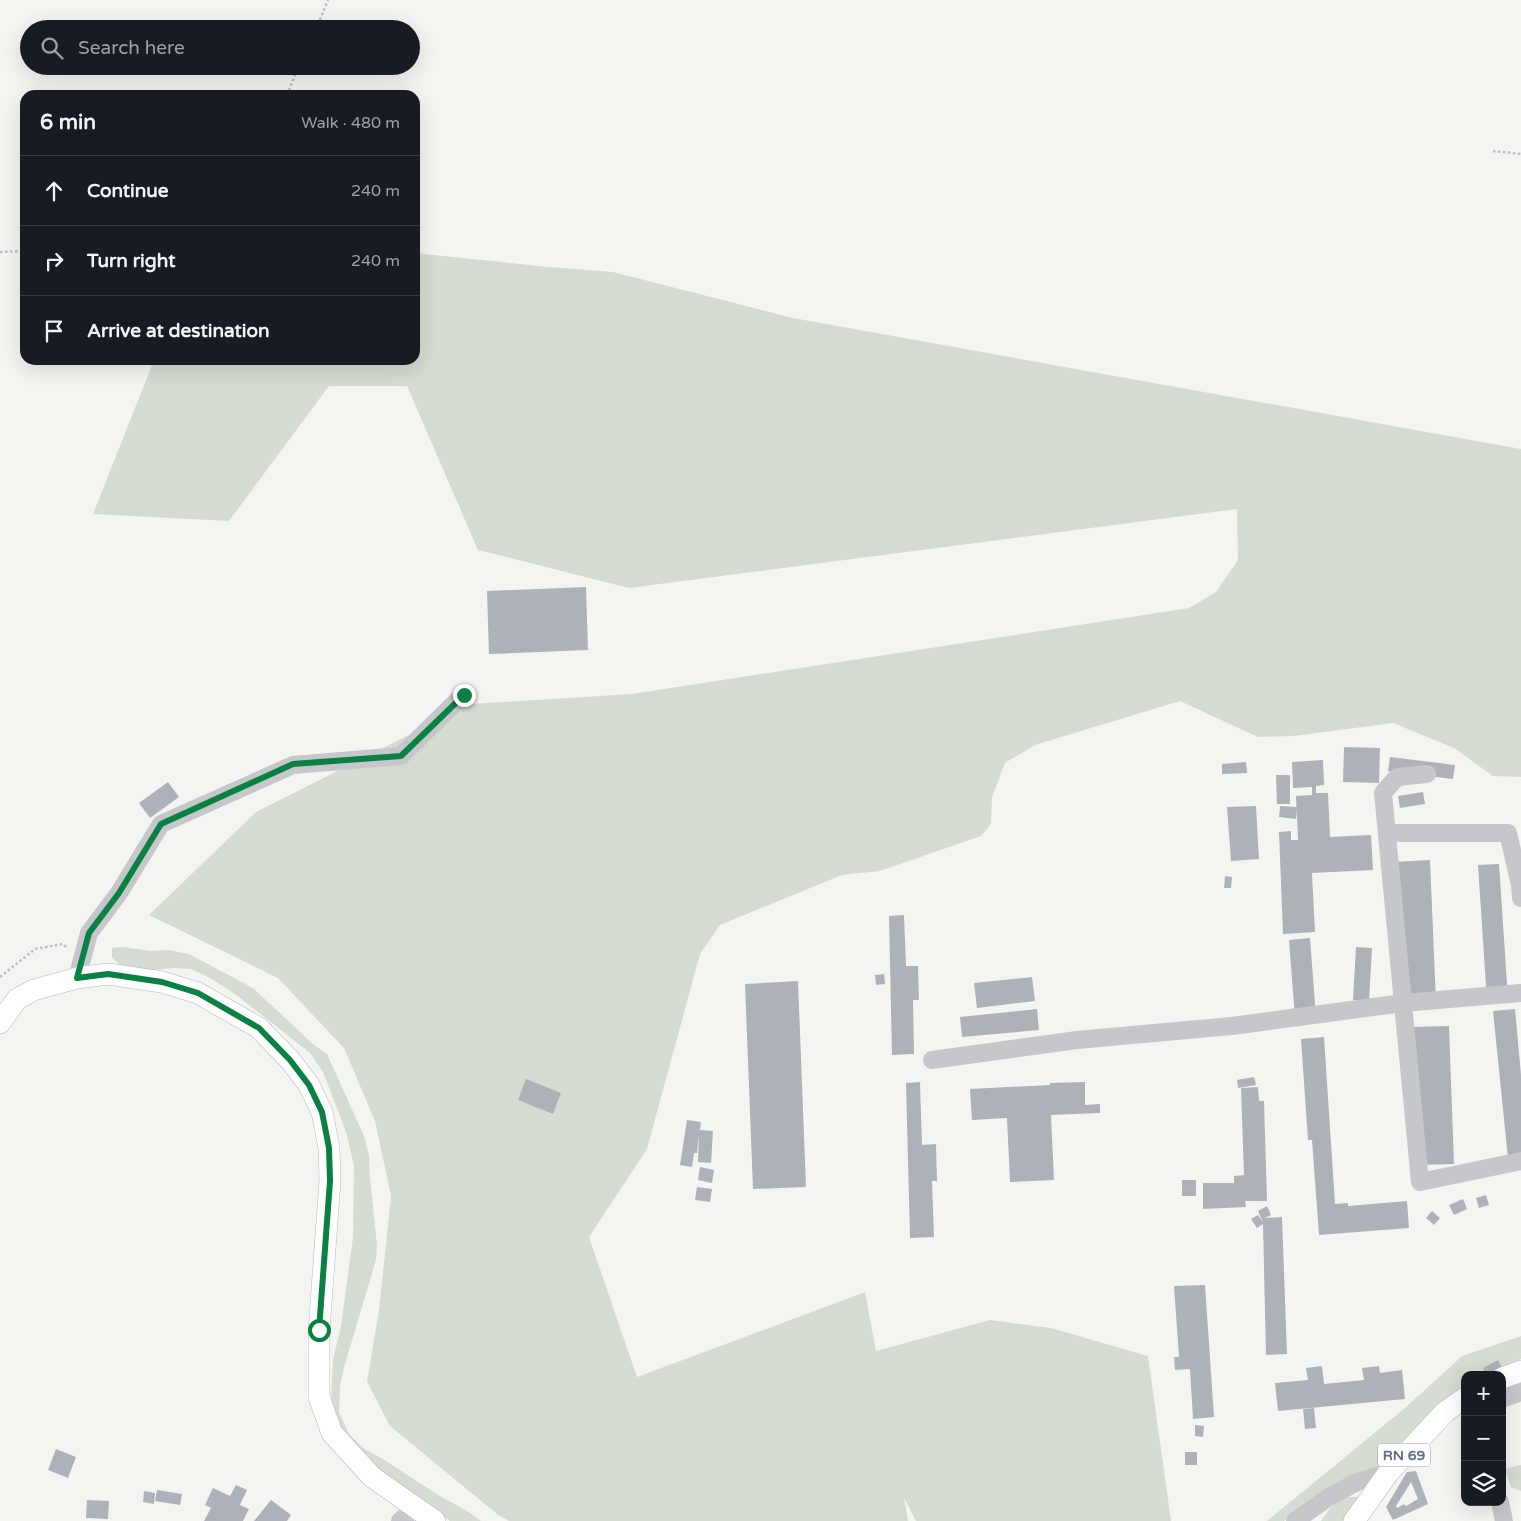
<!DOCTYPE html>
<html lang="en">
<head>
<meta charset="utf-8">
<style>
  body { margin:0; font-family:"Varela Round",sans-serif; background:#20242c; color:#f1f3f6 }
  .controls { position:absolute; right:15px; bottom:15px; display:grid; overflow:hidden; border-radius:10px; box-shadow:0 5px 20px #0002 }
  .controls button { width:45px; height:45px; display:grid; place-items:center; padding:0; border:0; border-bottom:1px solid #363941; background:#171b24; color:#f1f3f6; font:25px sans-serif }
  .stop { position:absolute; width:15px; height:15px; margin:-11px; border:4px solid #0b8043; border-radius:50%; background:#fff }
  .stop.end { background:#0b8043; border-color:#fff; box-shadow:0 1px 5px #0008 }
  .list { margin:0; padding:0; list-style:none }
  h2 { display:flex; justify-content:space-between; align-items:center; height:65px; margin:0; padding:0 20px; font-size:21px }
  h2 small { font-size:16px; font-weight:400; color:#9ea1a6 }
  .list li { display:grid; grid-template-columns:32px 1fr auto; gap:15px; align-items:center; box-sizing:border-box; height:70px; padding:0 20px; border-top:1px solid #363941 }
  .list b { display:block; font-size:19px; white-space:nowrap }
  .list em { font-size:16px; font-style:normal; color:#9ea1a6 }
  .icon { flex:none; width:28px; height:28px; fill:none; stroke:currentColor; stroke-width:2; stroke-linecap:round; stroke-linejoin:round }
  .map { position:relative; flex:none; width:1521px; height:1521px; overflow:hidden }
  .search { position:absolute; background:#171b24; box-shadow:0 5px 20px #0002; left:20px; top:20px; width:400px; height:55px; display:flex; align-items:center; gap:12px; box-sizing:border-box; padding:0 18px; border-radius:28px; color:#9ea1a6; font-size:19px }
  .panel { position:absolute; background:#171b24; box-shadow:0 5px 20px #0002; left:20px; top:90px; width:400px; height:275px; border-radius:15px }
  .map>svg:first-child { display:block }
  .green { fill:#d4dcd2 }
  .building { fill:#adb2b9; fill-rule:evenodd }
  .lines { fill:none; stroke-linecap:round; stroke-linejoin:round }
  .major-casing { stroke:#b5b8bd; stroke-width:22 }
  .path { stroke:#bcbdc0; stroke-width:2.5; stroke-dasharray:2.5 2.5; stroke-linecap:butt }
  .minor { stroke:#c5c7cb; stroke-width:18 }
  .major { stroke:#fff; stroke-width:21 }
  .route { stroke:#0b8043; stroke-width:6 }
  .labels { text-anchor:middle; stroke-width:5; stroke-linejoin:round; paint-order:stroke }
  .shield { fill:#fff; stroke:#929ba8; stroke-width:1 }
  .shield-label { font-size:14px; font-weight:bold; fill:#637082 }
</style>
</head>
<body>
<div class="map">
<svg width="1521" height="1521" viewBox="0 0 1521 1521">
  <rect width="100%" height="100%" fill="#f4f5f1"/>
  <g class="green">
    <polygon points="415,253 548,267 613,272 793,318 1521,449 1521,777 1493,776 1454,748 1393,723 1294,736 1258,737 1180,701 1035,745 1005,763 992,797 991,824 981,836 880,871 842,875 720,925 700,954 647,1149 589,1237 637,1377 865,1292 876,1351 990,1320 1051,1328 1148,1356 1171,1521 916,1521 904,1498 908,1521 509,1521 497,1514 390,1426 367,1382 379,1310 391,1196 375,1121 344,1048 278,978 149,915 256,812 470,704 632,694 1189,608 1216,592 1238,560 1237,509 629,588 478,550 407,386 329,386 229,521 93,514 154,360 415,360"/>
    <polygon points="123,947 150,951 169,950 189,954 253,988 313,1044 327,1054 364,1136 369,1155 370,1178 377,1245 376,1260 344,1367 340,1387 339,1412 349,1434 363,1448 383,1459 438,1495 469,1512 481,1521 450,1521 391,1479 354,1448 334,1418 331,1397 333,1360 341,1326 353,1237 354,1166 346,1132 323,1072 310,1053 235,994 210,978 191,969 173,968 154,970 119,965 112,957 112,948"/>
    <polygon points="1521,1336 1521,1359 1491,1375 1465,1375 1465,1390 1388,1463 1327,1490 1284,1521 1267,1521 1405,1408 1462,1356"/>
    <polygon points="1521,1465 1521,1491 1511,1487 1505,1469 1515,1466"/>
    <polygon points="1344,1497 1360,1497 1343,1521 1321,1521 1331,1507"/>
  </g>
  <g class="building">
    <polygon points="586,587 588,650 489,654 487,591"/>
    <polygon points="1344,747 1380,748 1379,783 1343,782"/>
    <polygon points="1390,757 1455,765 1453,779 1388,771"/>
    <polygon points="1323,760 1324,785 1316,786 1316,793 1328,793 1330,837 1371,835 1373,870 1312,873 1315,932 1283,934 1279,832 1291,831 1291,840 1298,840 1296,796 1312,795 1312,787 1293,788 1292,762"/>
    <polygon points="1246,762 1247,773 1222,774 1222,764"/>
    <polygon points="1276,775 1290,775 1290,804 1277,804"/>
    <polygon points="168,782 179,797 150,818 139,803"/>
    <polygon points="1423,792 1425,804 1400,808 1398,796"/>
    <polygon points="1256,806 1259,859 1231,861 1227,807"/>
    <polygon points="1280,806 1297,807 1296,819 1279,817"/>
    <polygon points="1430,860 1436,1002 1399,1004 1393,862"/>
    <polygon points="1499,864 1508,999 1487,1001 1478,865"/>
    <polygon points="1225,876 1232,877 1231,888 1224,888"/>
    <polygon points="904,915 906,966 918,966 919,1000 913,1000 914,1054 892,1055 889,916"/>
    <polygon points="1310,938 1316,1017 1295,1018 1289,940"/>
    <polygon points="1356,947 1372,948 1369,1001 1353,1000"/>
    <polygon points="884,974 885,984 876,985 875,975"/>
    <polygon points="1032,977 1035,1001 977,1008 974,983"/>
    <polygon points="798,981 806,1187 753,1189 745,984"/>
    <polygon points="1037,1009 1039,1030 962,1037 960,1017"/>
    <polygon points="1515,1009 1521,1075 1521,1157 1508,1158 1493,1011"/>
    <polygon points="1449,1026 1454,1164 1417,1165 1412,1027"/>
    <polygon points="1324,1037 1335,1204 1348,1203 1348,1206 1407,1201 1409,1228 1319,1235 1312,1140 1308,1140 1301,1039"/>
    <polygon points="1254,1077 1256,1085 1238,1088 1237,1080"/>
    <polygon points="526,1079 561,1093 553,1114 518,1100"/>
    <polygon points="920,1082 922,1145 936,1144 937,1181 932,1181 934,1237 910,1238 906,1083"/>
    <polygon points="1085,1082 1085,1105 1100,1104 1100,1113 1051,1115 1054,1180 1010,1182 1007,1118 972,1120 970,1089 1050,1085 1050,1083"/>
    <polygon points="1258,1087 1259,1101 1264,1101 1267,1201 1245,1201 1246,1207 1203,1209 1203,1183 1234,1183 1234,1176 1244,1175 1241,1088"/>
    <polygon points="687,1120 701,1122 700,1130 713,1131 711,1163 698,1162 699,1135 697,1153 694,1153 692,1167 680,1165"/>
    <polygon points="700,1167 714,1170 712,1183 698,1180"/>
    <rect x="1182" y="1180" width="14" height="16"/>
    <polygon points="697,1187 712,1189 710,1202 695,1200"/>
    <polygon points="1486,1195 1489,1205 1479,1208 1476,1198"/>
    <polygon points="1463,1199 1467,1209 1454,1215 1449,1205"/>
    <polygon points="1267,1206 1271,1215 1265,1218 1282,1217 1287,1354 1266,1355 1263,1224 1257,1228 1251,1219 1258,1215 1263,1222 1258,1211"/>
    <polygon points="1432,1211 1440,1218 1434,1225 1426,1218"/>
    <polygon points="1205,1285 1214,1417 1193,1419 1190,1369 1175,1370 1174,1357 1179,1357 1174,1286"/>
    <polygon points="1498,1360 1503,1370 1494,1375 1486,1375 1483,1368"/>
    <polygon points="1322,1366 1324,1384 1364,1380 1362,1368 1379,1366 1380,1373 1402,1370 1405,1399 1278,1411 1275,1383 1308,1380 1306,1368"/>
    <polygon points="1314,1408 1316,1428 1305,1429 1303,1409"/>
    <polygon points="1195,1425 1204,1426 1203,1437 1195,1436"/>
    <polygon points="56,1449 76,1457 68,1478 48,1470"/>
    <rect x="1185" y="1452" width="12" height="13"/>
    <path d="M1416 1471 1428 1504 1393 1520 1386 1507 1407 1472ZM1411 1482 1418 1499 1406 1506 1404 1504 1397 1508 1396 1506Z"/>
    <polygon points="236,1485 247,1490 240,1505 249,1509 243,1521 204,1521 211,1508 205,1505 213,1488 230,1496"/>
    <polygon points="157,1490 182,1494 180,1505 155,1501"/>
    <polygon points="144,1491 155,1493 154,1504 143,1502"/>
    <polygon points="87,1500 109,1501 108,1519 86,1518"/>
    <polygon points="271,1500 291,1515 287,1521 254,1521"/>
  </g>
  <g class="lines">
    <defs>
      <g id="major">
        <polyline points="0,1023 17,999 34,990 77,978 108,974 162,982 198,993 259,1028 290,1060 309,1085 322,1112 329,1148 330,1181 319,1330 319,1397 332,1433 372,1477 435,1521"/>
        <polyline points="1502,1378 1521,1371"/>
        <polyline points="1354,1521 1389,1472 1445,1412 1465,1398"/>
      </g>
    </defs>
    <use href="#major" class="major-casing"/>
    <g class="path">
      <polyline points="316,29 328,0"/>
      <polyline points="287,95 299,66"/>
      <polyline points="1493,151 1521,154"/>
      <polyline points="0,252 25,251"/>
      <polyline points="0,977 35,949 63,944 68,949"/>
    </g>
    <g class="minor">
      <polyline points="1427,774 1397,777 1383,793 1420,1182 1521,1161"/>
      <polyline points="1387,833 1508,833 1520,885 1521,898"/>
      <polyline points="77,978 89,933 119,893 161,824 293,765 401,756 463,695"/>
      <polyline points="932,1060 1077,1040 1232,1026 1403,1003 1521,993"/>
      <polyline points="1502,1399 1521,1392"/>
      <polyline points="1500,1502 1504,1521"/>
      <polyline points="400,1521 415,1508"/>
      <polyline points="1295,1521 1329,1497 1357,1482 1389,1472"/>
    </g>
    <use href="#major" class="major"/>
  </g>
  <g class="lines">
    <polyline class="route" points="319,1330 330,1181 329,1148 322,1112 309,1085 290,1060 259,1028 198,993 162,982 108,974 77,978 89,933 119,893 161,824 293,764 401,756 464,695"/>
  </g>
  <g class="labels">
    <rect class="shield" x="1378" y="1443.5" width="52" height="23" rx="4"/>
    <g class="shield-label">
      <text x="1404" y="1460">RN 69</text>
    </g>
  </g>
</svg>
<div class="controls">
<button>+</button>
<button>−</button>
<button><svg class="icon" aria-label="layers" viewBox="0 0 24 24"><path d="M12 4l9 5-9 5-9-5zM3 14l9 5 9-5"/></svg></button>
</div>
<div class="stop" style="left:319px;top:1330px"></div>
<div class="stop end" style="left:464px;top:695px"></div>
<div class="search"><svg class="icon" aria-label="search" viewBox="0 0 24 24"><circle cx="10" cy="10" r="6"/><path d="M15 15l6 6"/></svg>Search here</div>
<section class="panel">
<h2>6 min<small>Walk · 480 m</small></h2>
<ul class="list">
<li><svg class="icon" aria-label="ahead" viewBox="0 0 24 24"><path d="M12 20V5M6 11l6-6 6 6"/></svg><div><b>Continue</b></div><em>240 m</em></li>
<li><svg class="icon" aria-label="right" viewBox="0 0 24 24"><path d="M7 20v-9h11M14 6l5 5-5 5"/></svg><div><b>Turn right</b></div><em>240 m</em></li>
<li><svg class="icon" aria-label="arrive" viewBox="0 0 24 24"><path d="M6 21V4h12l-3 4 3 4H6"/></svg><div><b>Arrive at destination</b></div></li>
</ul>
</section>
</div>
</body>
</html>
